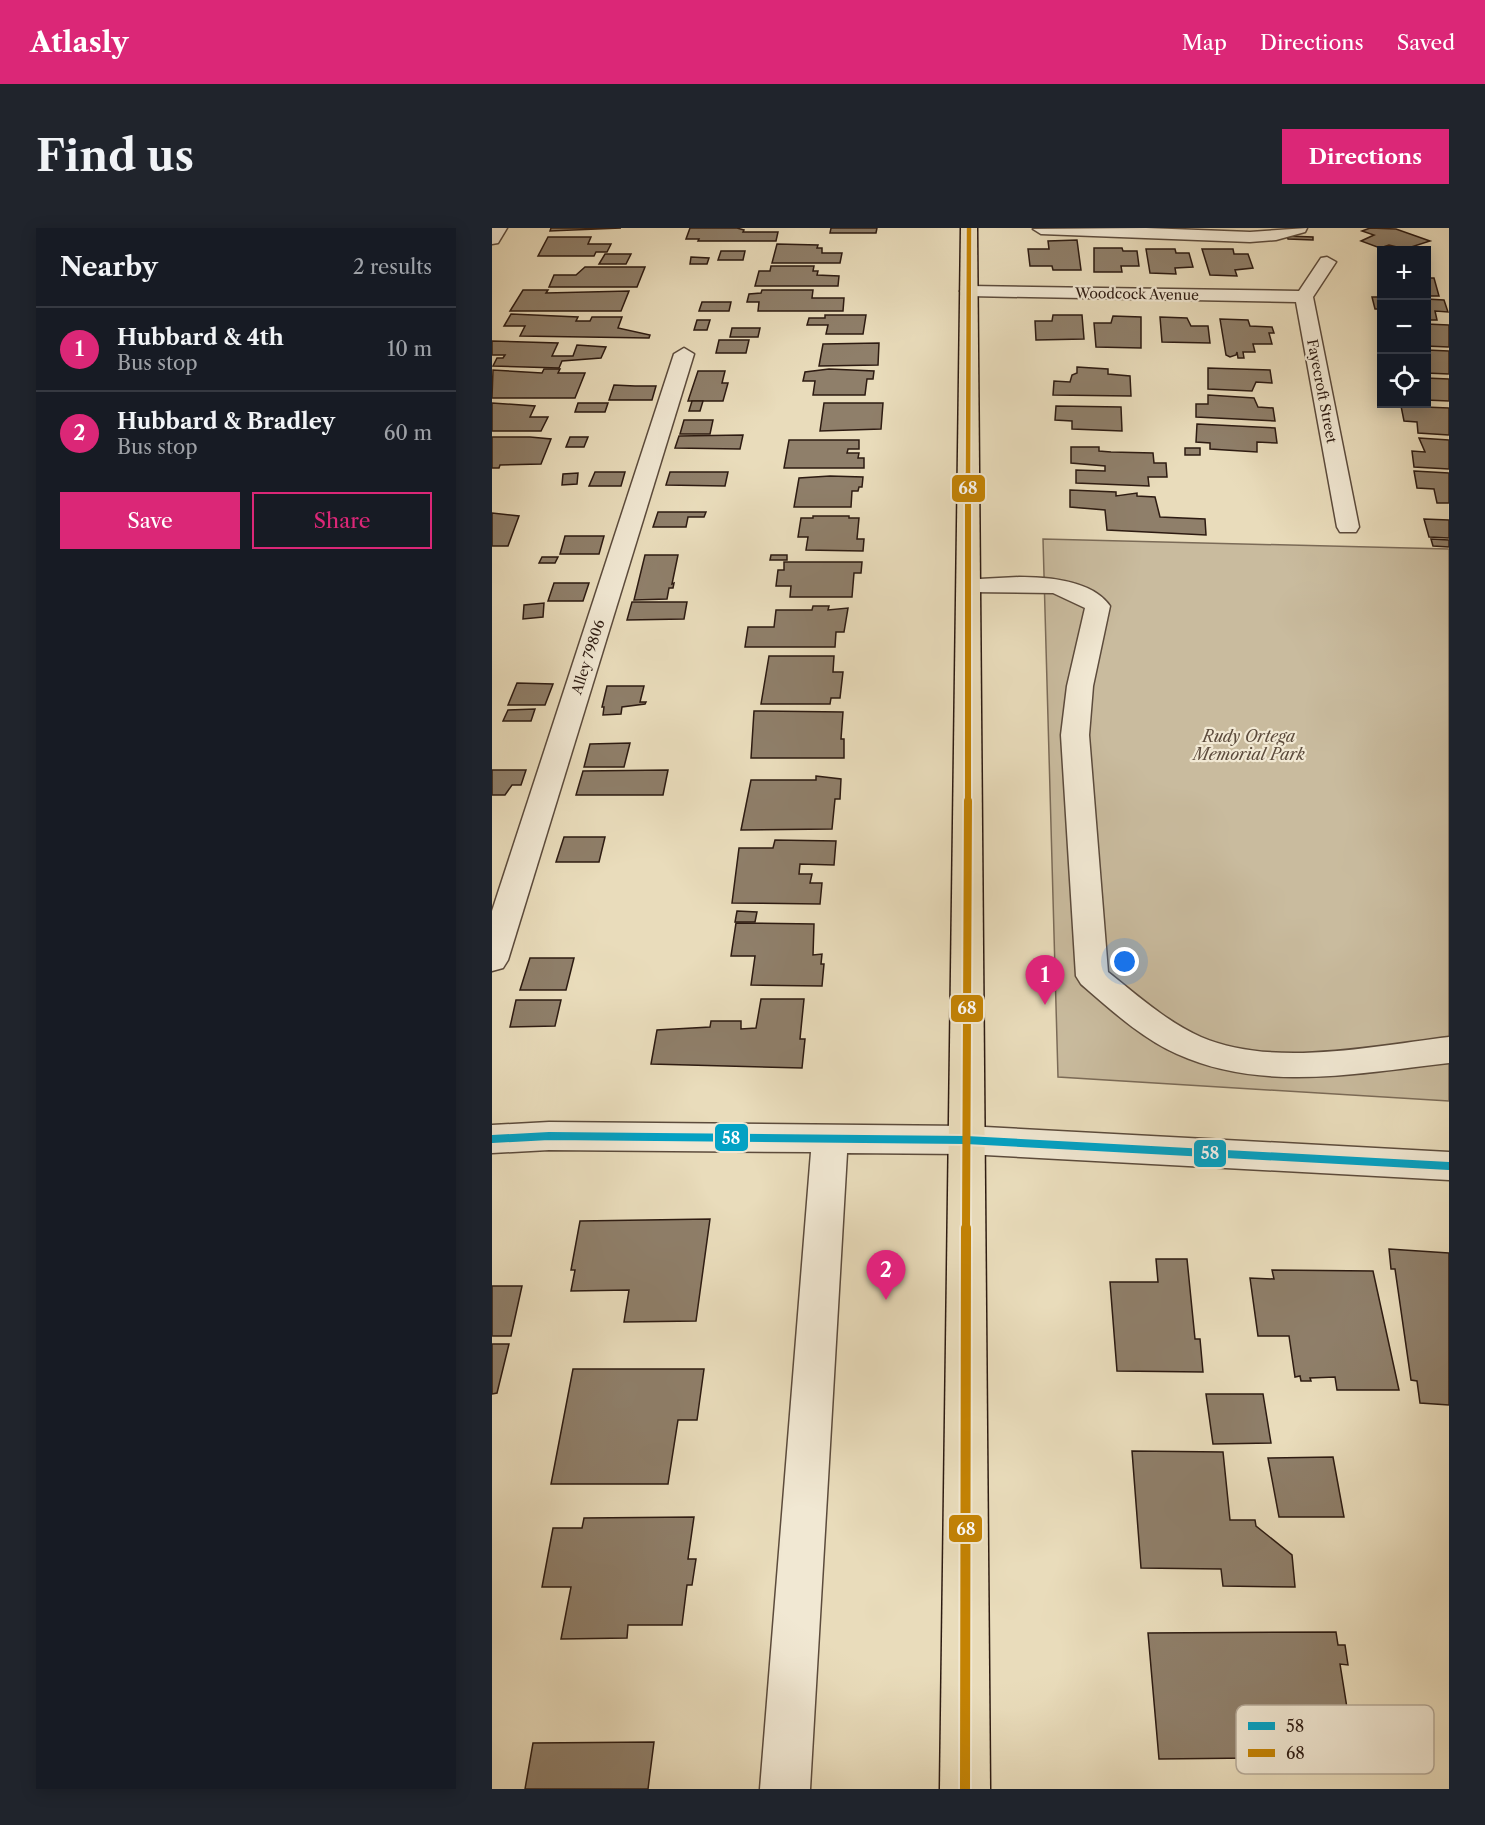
<!DOCTYPE html>
<html lang="en">
<head>
<meta charset="utf-8">
<style>
  body { margin:0; font-family:"Libre Caslon Text",serif; background:#20242c; color:#f1f3f6 }
  .controls { position:absolute; right:18px; top:18px; display:grid; overflow:hidden; border-radius:0px; box-shadow:0 3px 15px #0003 }
  .controls button { width:54px; height:54px; display:grid; place-items:center; padding:0; border:0; border-bottom:2px solid #363941; background:#171b24; color:#f1f3f6; font:30px sans-serif }
  .you { position:absolute; left:633px; top:734px; width:21px; height:21px; margin:-15px; border:4px solid #fff; border-radius:50%; background:#1a73e8; box-shadow:0 0 0 9px #1a73e833 }
  .badge { display:grid; place-items:center; width:39px; height:39px; border-radius:50%; background:#db2777; color:#fff; font-size:20px; font-weight:700 }
  .pin { position:absolute; translate:-50% -50px; filter:drop-shadow(0 2px 3px #0008) }
  .pin::after { content:''; position:absolute; top:32px; width:21px; height:18px; background:inherit; clip-path:polygon(0 0,100% 0,50% 100%) }
  .list { margin:0; padding:0; list-style:none }
  h2 { display:flex; justify-content:space-between; align-items:center; height:78px; margin:0; padding:0 24px; font-size:26px }
  h2 small { font-size:20px; font-weight:400; color:#9ea1a6 }
  .list li { display:grid; grid-template-columns:39px 1fr auto; gap:18px; align-items:center; box-sizing:border-box; height:84px; padding:0 24px; border-top:2px solid #363941 }
  .list b { display:block; font-size:22px; white-space:nowrap }
  .list p { margin:0; font-size:20px; white-space:nowrap; color:#9ea1a6 }
  .list em { font-size:20px; font-style:normal; color:#9ea1a6 }
  .actions { display:flex; gap:12px; padding:18px 24px }
  .actions a { flex:1; padding:14px 0; border:2px solid #db2777; border-radius:0px; text-align:center; font-size:21px; color:#db2777 }
  .actions .main { background:#db2777; color:#fff }
  .icon { flex:none; width:33px; height:33px; fill:none; stroke:currentColor; stroke-width:2; stroke-linecap:round; stroke-linejoin:round }
  .map { position:relative; flex:none; width:957px; height:1561px; overflow:hidden; border-radius:0px }
  header { display:flex; align-items:center; gap:36px; box-sizing:border-box; height:84px; padding:0 30px; background:#db2777; color:#fff }
  header strong { font-size:28px }
  nav { display:flex; gap:33px; margin-inline-start:auto; font-size:21px }
  .intro { display:flex; align-items:center; justify-content:space-between; box-sizing:border-box; height:144px; padding:0 36px }
  h1 { margin:0; font-size:42px }
  .button { padding:15px 27px; border-radius:0px; background:#db2777; color:#fff; font-size:21px; font-weight:700 }
  main { display:flex; gap:36px; padding:0 36px }
  aside { flex:1; background:#171b24; border-radius:0px; box-shadow:0 3px 15px #0003 }
  .map>svg:first-child { display:block }
  .green { fill:#c9bb9e; stroke:#7b6b58; stroke-width:1.5 }
  .building { fill:#8f7f6a; stroke:#2d1b12; stroke-width:1.5 }
  .lines { fill:none; stroke-linecap:round; stroke-linejoin:round }
  .minor-casing { stroke:#5c4b3c; stroke-width:3 }
  .major-casing { stroke:#2d1b12; stroke-width:3 }
  .minor { fill:#f1e8d3; fill-rule:evenodd }
  .major { fill:#e9dcbb; fill-rule:evenodd }
  .bus-1-casing { stroke:#f1e8d3; stroke-width:12 }
  .bus-2-far3-casing { stroke:#f1e8d3; stroke-width:7 }
  .bus-2-far2-casing { stroke:#f1e8d3; stroke-width:10 }
  .bus-2-far1-casing { stroke:#f1e8d3; stroke-width:12 }
  .bus-2-casing { stroke:#f1e8d3; stroke-width:14 }
  .bus-1 { stroke:#02a2c5; stroke-width:8 }
  .bus-2-far3 { stroke:#c48304; stroke-width:4.5 }
  .bus-2-far2 { stroke:#c48304; stroke-width:6 }
  .bus-2-far1 { stroke:#c48304; stroke-width:8 }
  .bus-2 { stroke:#c48304; stroke-width:10 }
  .labels { text-anchor:middle; stroke-width:4.5; stroke-linejoin:round; paint-order:stroke }
  .far-street-label { font-size:14px; fill:#2d1b12; stroke:#f1e8d3 }
  .park-label { font-size:16px; font-style:italic; fill:#5c4b3c; stroke:#f1e8d3 }
  .key { fill:#f1e8d3; stroke:#b6aa99; stroke-width:1.5 }
  .key-label { font-size:16px; fill:#2d1b12 }
  .line-badge { stroke:#f1e8d3; stroke-width:2 }
  .badge-label { font-size:16px; text-anchor:middle; font-weight:bold; fill:#fff }
</style>
</head>
<body>
<header>
<strong>Atlasly</strong>
<nav><a>Map</a><a>Directions</a><a>Saved</a></nav>
</header>
<div class="intro"><h1>Find us</h1><a class="button">Directions</a></div>
<main>
<aside>
<h2>Nearby<small>2 results</small></h2>
<ul class="list">
<li><span class="badge">1</span><div><b>Hubbard &amp; 4th</b><p>Bus stop</p></div><em>10 m</em></li>
<li><span class="badge">2</span><div><b>Hubbard &amp; Bradley</b><p>Bus stop</p></div><em>60 m</em></li>
</ul>
<div class="actions"><a class="main">Save</a><a>Share</a></div>
</aside>
<div class="map">
<svg width="957" height="1561" viewBox="0 0 957 1561">
  <rect width="100%" height="100%" fill="#e9dcbb"/>
  <filter id="stains"><feTurbulence type="fractalNoise" baseFrequency=".00333" numOctaves="4"/><feColorMatrix values="0 0 0 0 .2 0 0 0 0 .09 0 0 0 0 .02 0 0 0 .5 -.17"/></filter>
  <radialGradient id="worn" r=".72"><stop offset=".6" stop-color="#630" stop-opacity="0"/><stop offset="1" stop-color="#630" stop-opacity=".3"/></radialGradient>
  <polygon class="green" points="551,311 957,321 957,873 566,849"/>
  <g class="building">
    <polygon points="59,0 129,0 58,3"/>
    <polygon points="198,0 245,0 252,2 251,4 286,4 284,13 206,13 207,11 194,11"/>
    <polygon points="339,0 385,0 384,5 338,5"/>
    <polygon points="878,0 904,1 938,13 913,21 897,17 888,20 869,13 882,7 870,3"/>
    <polygon points="795,8 821,9 821,12 796,11"/>
    <polygon points="56,9 99,9 96,16 119,16 115,24 104,24 102,28 46,28"/>
    <polygon points="585,12 589,42 561,42 560,38 538,38 536,21 557,21 556,13"/>
    <polygon points="285,16 326,17 325,20 330,20 330,25 350,25 348,35 280,35"/>
    <polygon points="602,20 630,20 631,23 645,23 647,38 629,38 630,44 602,44"/>
    <polygon points="654,21 683,21 684,25 697,25 701,39 683,40 684,46 658,45"/>
    <polygon points="710,21 741,21 742,26 756,26 761,40 743,42 745,48 718,47"/>
    <polygon points="229,23 253,23 251,32 226,32"/>
    <polygon points="113,26 139,26 134,36 107,36"/>
    <polygon points="199,29 217,30 215,36 198,36"/>
    <polygon points="279,38 322,38 321,43 326,43 325,47 347,48 346,58 263,58 267,43 278,43"/>
    <polygon points="93,39 153,39 145,59 57,59 62,47 84,47"/>
    <polygon points="934,50 942,50 947,68 934,68"/>
    <polygon points="31,62 56,62 54,65 137,63 129,83 18,83"/>
    <polygon points="270,62 321,62 320,70 352,70 351,83 266,83 267,74 255,74 257,66 269,65"/>
    <polygon points="880,69 890,69 890,81 883,81"/>
    <polygon points="934,71 952,72 956,84 943,83 945,92 934,92"/>
    <polygon points="210,74 239,74 237,83 207,83"/>
    <polygon points="19,86 86,89 84,93 98,93 100,89 130,89 126,100 158,107 157,110 28,108 33,98 12,98"/>
    <polygon points="333,87 374,87 371,106 334,106 336,97 315,97 317,90 333,90"/>
    <polygon points="561,87 590,87 592,111 544,112 543,93 560,93"/>
    <polygon points="621,88 649,89 649,120 604,119 602,95 619,95"/>
    <polygon points="668,89 695,90 699,98 716,98 718,115 670,114"/>
    <polygon points="728,91 756,92 758,98 780,99 782,105 777,105 780,116 761,116 763,124 751,124 752,130 746,130 745,124 744,127 738,129 734,127"/>
    <polygon points="205,92 218,92 215,102 202,102"/>
    <polygon points="934,96 957,97 957,119 934,118"/>
    <polygon points="240,100 268,100 266,109 238,109"/>
    <polygon points="227,112 257,112 254,125 224,125"/>
    <polygon points="0,113 66,115 60,128 81,128 85,117 114,119 109,130 70,133 67,140 1,138 5,130 11,130 13,127 0,127"/>
    <polygon points="387,115 386,137 327,138 331,116"/>
    <polygon points="934,122 957,123 957,146 934,145"/>
    <polygon points="585,139 616,141 616,146 638,148 639,168 561,167 562,153 578,154 580,147 585,145"/>
    <polygon points="716,140 778,142 780,155 764,154 760,163 716,161"/>
    <polygon points="52,141 68,141 66,145 93,145 83,170 0,170 1,142 50,145"/>
    <polygon points="337,141 382,143 381,151 375,151 373,167 321,167 323,153 311,153 313,144"/>
    <polygon points="206,143 233,143 230,155 236,155 231,173 196,173"/>
    <polygon points="934,150 957,151 957,173 934,172"/>
    <polygon points="122,157 143,158 164,158 160,172 117,172"/>
    <polygon points="716,167 762,170 766,179 781,180 783,193 704,189 704,176 716,176"/>
    <polygon points="200,173 211,173 208,183 197,183"/>
    <polygon points="0,175 43,178 38,189 56,189 49,203 0,203"/>
    <polygon points="86,175 116,175 113,184 83,184"/>
    <polygon points="332,175 391,175 389,201 328,203"/>
    <polygon points="564,178 629,179 630,203 580,201 580,193 563,192"/>
    <polygon points="909,178 957,180 957,207 926,205 925,194 912,193"/>
    <polygon points="192,192 221,192 218,206 188,206"/>
    <polygon points="705,196 783,200 785,215 765,214 765,224 718,221 718,215 704,214"/>
    <polygon points="251,207 248,221 183,220 187,208"/>
    <polygon points="0,209 38,209 59,211 49,236 8,237 7,240 0,240"/>
    <polygon points="78,209 96,209 92,219 74,219"/>
    <polygon points="927,210 957,212 957,241 922,239 920,223 933,224"/>
    <polygon points="297,212 367,212 367,221 356,221 355,225 367,225 366,230 372,230 372,240 292,240"/>
    <polygon points="579,219 607,219 607,223 619,224 661,225 662,235 674,235 675,249 656,249 657,258 584,255 584,242 613,243 613,238 579,235"/>
    <rect x="693" y="220" width="15" height="7"/>
    <polygon points="922,243 957,245 957,275 945,275 942,261 925,260"/>
    <polygon points="103,244 133,244 129,258 97,258"/>
    <polygon points="178,244 236,244 233,258 174,257"/>
    <polygon points="86,245 85,256 70,257 71,246"/>
    <polygon points="338,248 371,249 370,259 367,259 366,263 360,263 359,279 302,279 307,250"/>
    <polygon points="578,262 624,264 624,268 645,265 645,268 663,269 668,289 713,291 714,307 615,302 613,282 578,279"/>
    <polygon points="166,284 214,284 212,289 196,289 194,299 161,299"/>
    <polygon points="0,285 27,288 16,318 0,318"/>
    <polygon points="321,288 357,288 357,290 367,290 365,311 372,311 371,323 314,322 316,309 306,309 309,290 321,290"/>
    <polygon points="932,291 957,292 957,310 937,309"/>
    <polygon points="73,308 112,308 107,326 68,326"/>
    <polygon points="939,311 957,312 957,319 941,318"/>
    <polygon points="153,327 186,327 180,356 182,355 181,360 177,360 175,371 142,372"/>
    <polygon points="279,327 295,327 295,332 278,332"/>
    <polygon points="50,329 66,329 63,335 47,335"/>
    <polygon points="292,334 370,334 369,345 362,345 360,369 298,369 299,358 284,358 286,342 292,342"/>
    <polygon points="62,355 97,355 91,373 56,373"/>
    <polygon points="140,374 195,374 192,391 135,392"/>
    <polygon points="52,375 51,389 31,391 32,377"/>
    <polygon points="321,378 337,378 336,382 356,380 352,404 344,404 343,419 253,419 256,399 282,399 284,382 320,382"/>
    <polygon points="277,428 342,428 341,444 351,444 348,470 339,470 338,476 269,476"/>
    <polygon points="25,455 61,456 53,477 16,477"/>
    <polygon points="115,458 152,458 148,474 154,474 153,476 130,479 129,486 111,487 112,479 110,479"/>
    <polygon points="43,481 39,493 11,493 16,482"/>
    <polygon points="262,483 351,484 349,511 352,511 352,530 259,530"/>
    <polygon points="138,515 132,539 92,539 98,516"/>
    <polygon points="0,542 34,542 29,557 20,557 13,567 0,567"/>
    <polygon points="176,542 171,567 84,567 91,543"/>
    <polygon points="324,548 349,551 348,571 343,571 340,601 249,602 259,552 324,552"/>
    <polygon points="72,609 113,609 107,634 64,634"/>
    <polygon points="283,612 344,613 342,637 308,636 307,646 320,646 318,655 330,655 328,676 240,675 247,620 281,620"/>
    <polygon points="245,683 265,684 263,694 243,694"/>
    <polygon points="244,695 322,696 321,727 330,726 329,736 332,736 330,758 259,757 263,728 239,728"/>
    <polygon points="38,730 82,730 74,762 28,762"/>
    <polygon points="269,771 312,771 308,811 313,811 310,840 159,836 165,802 218,799 219,793 249,793 249,801 264,800"/>
    <polygon points="24,772 69,772 63,798 18,799"/>
    <polygon points="218,991 204,1093 132,1094 137,1062 79,1063 83,1042 79,1042 88,993"/>
    <polygon points="897,1021 957,1025 957,1177 928,1175 925,1153 919,1152 903,1041 899,1041"/>
    <polygon points="664,1031 695,1031 703,1111 708,1111 711,1144 625,1143 618,1054 666,1054"/>
    <polygon points="780,1042 881,1043 907,1162 845,1162 843,1149 818,1150 819,1153 809,1153 808,1148 803,1149 797,1108 766,1108 758,1050 782,1051"/>
    <polygon points="0,1058 30,1058 19,1108 0,1108"/>
    <polygon points="0,1116 17,1116 5,1165 0,1166"/>
    <polygon points="81,1141 212,1141 205,1192 186,1192 176,1256 59,1256"/>
    <polygon points="714,1166 771,1166 779,1215 721,1216"/>
    <polygon points="640,1223 731,1224 738,1292 763,1292 764,1298 800,1327 803,1359 731,1358 729,1341 649,1340"/>
    <polygon points="841,1229 852,1289 787,1289 776,1230"/>
    <polygon points="202,1289 196,1331 204,1331 200,1357 195,1357 190,1397 136,1397 135,1410 69,1411 79,1359 50,1359 61,1300 90,1300 92,1290"/>
    <polygon points="844,1404 846,1417 853,1417 856,1437 848,1436 860,1511 787,1512 783,1480 753,1481 759,1530 667,1531 656,1405"/>
    <polygon points="162,1514 156,1561 33,1561 41,1515"/>
  </g>
  <g class="lines">
    <defs>
      <g id="minor">
        <polygon points="0,0 15,0 6,15 0,16"/>
        <polygon points="654,0 758,4 815,0 813,4 784,12 758,14 549,6 541,1"/>
        <polygon points="835,29 844,34 821,69 867,299 864,304 848,304 845,299 804,74 477,68 468,63 477,58 807,63 829,30"/>
        <polygon points="192,120 202,126 16,732 11,740 0,743 0,683 182,126"/>
        <path d="M527 349C556 349 600 352 618 378L601 458 597 507 616 744C645 767 675 794 709 809 781 840 882 818 957 809V835C867 845 771 865 685 826 649 810 618 781 589 756L584 748 569 507 575 458 593 380 561 365 477 364 468 362 465 357 468 352Z"/>
        <polygon points="57,894 474,898 957,924 957,952 474,926 355,925 318,1561 268,1561 319,924 57,922 0,925 0,897"/>
      </g>
      <polygon id="major" points="469,0 485,0 498,1561 448,1561"/>
    </defs>
    <use href="#minor" class="minor-casing"/>
    <use href="#major" class="major-casing"/>
    <use href="#minor" class="minor"/>
    <use href="#major" class="major"/>
    <defs>
      <polyline id="bus-1" points="0,911 57,908 474,912 957,938"/>
      <polyline id="bus-2-far3" points="476,249 477,0"/>
      <polyline id="bus-2-far2" points="476,575 476,247"/>
      <polyline id="bus-2-far1" points="474,1002 476,573"/>
      <polyline id="bus-2" points="473,1561 474,1000"/>
    </defs>
    <use href="#bus-1" class="bus-1-casing"/>
    <use href="#bus-2-far3" class="bus-2-far3-casing"/>
    <use href="#bus-2-far2" class="bus-2-far2-casing"/>
    <use href="#bus-2-far1" class="bus-2-far1-casing"/>
    <use href="#bus-2" class="bus-2-casing"/>
    <use href="#bus-1" class="bus-1"/>
    <use href="#bus-2-far3" class="bus-2-far3"/>
    <use href="#bus-2-far2" class="bus-2-far2"/>
    <use href="#bus-2-far1" class="bus-2-far1"/>
    <use href="#bus-2" class="bus-2"/>
  </g>
  <g class="labels">
    <g class="far-street-label">
      <text transform="translate(645 66) rotate(1)" y="5">Woodcock Avenue</text>
      <text transform="translate(830 163) rotate(79)" y="5">Fayecroft Street</text>
      <text transform="translate(96 429) rotate(-72)" y="5">Alley 79806</text>
    </g>
    <g class="park-label">
      <text x="757" y="514">Rudy Ortega<tspan x="757" dy="18">Memorial Park</tspan></text>
    </g>
  </g>
  <rect x="744" y="1477" width="198" height="69" rx="9" class="key"/>
  <rect x="756" y="1494" width="27" height="8" fill="#02a2c5"/>
  <rect x="756" y="1521" width="27" height="8" fill="#c48304"/>
  <g class="key-label">
    <text x="794" y="1504">58</text>
    <text x="794" y="1531">68</text>
  </g>
  <g class="line-badge">
    <rect x="459" y="246" width="35" height="29" rx="6" fill="#c48304"/>
    <rect x="458" y="766" width="34" height="29" rx="6" fill="#c48304"/>
    <rect x="222" y="895" width="35" height="29" rx="6" fill="#02a2c5"/>
    <rect x="701" y="911" width="34" height="29" rx="6" fill="#02a2c5"/>
    <rect x="456" y="1286" width="35" height="29" rx="6" fill="#c48304"/>
  </g>
  <g class="badge-label">
    <text x="476" y="266">68</text>
    <text x="475" y="786">68</text>
    <text x="239" y="916">58</text>
    <text x="718" y="931">58</text>
    <text x="474" y="1307">68</text>
  </g>
  <rect width="100%" height="100%" filter="url(#stains)"/>
  <rect width="100%" height="100%" fill="url(#worn)"/>
</svg>
<div class="controls">
<button>+</button>
<button>−</button>
<button><svg class="icon" aria-label="locate" viewBox="0 0 24 24"><circle cx="12" cy="12" r="6"/><path d="M12 2v4M12 18v4M2 12h4M18 12h4"/></svg></button>
</div>
<div class="you"></div>
<div class="pin badge" style="left:553px;top:777px">1</div>
<div class="pin badge" style="left:394px;top:1072px">2</div>
</div>
</main>
</body>
</html>
